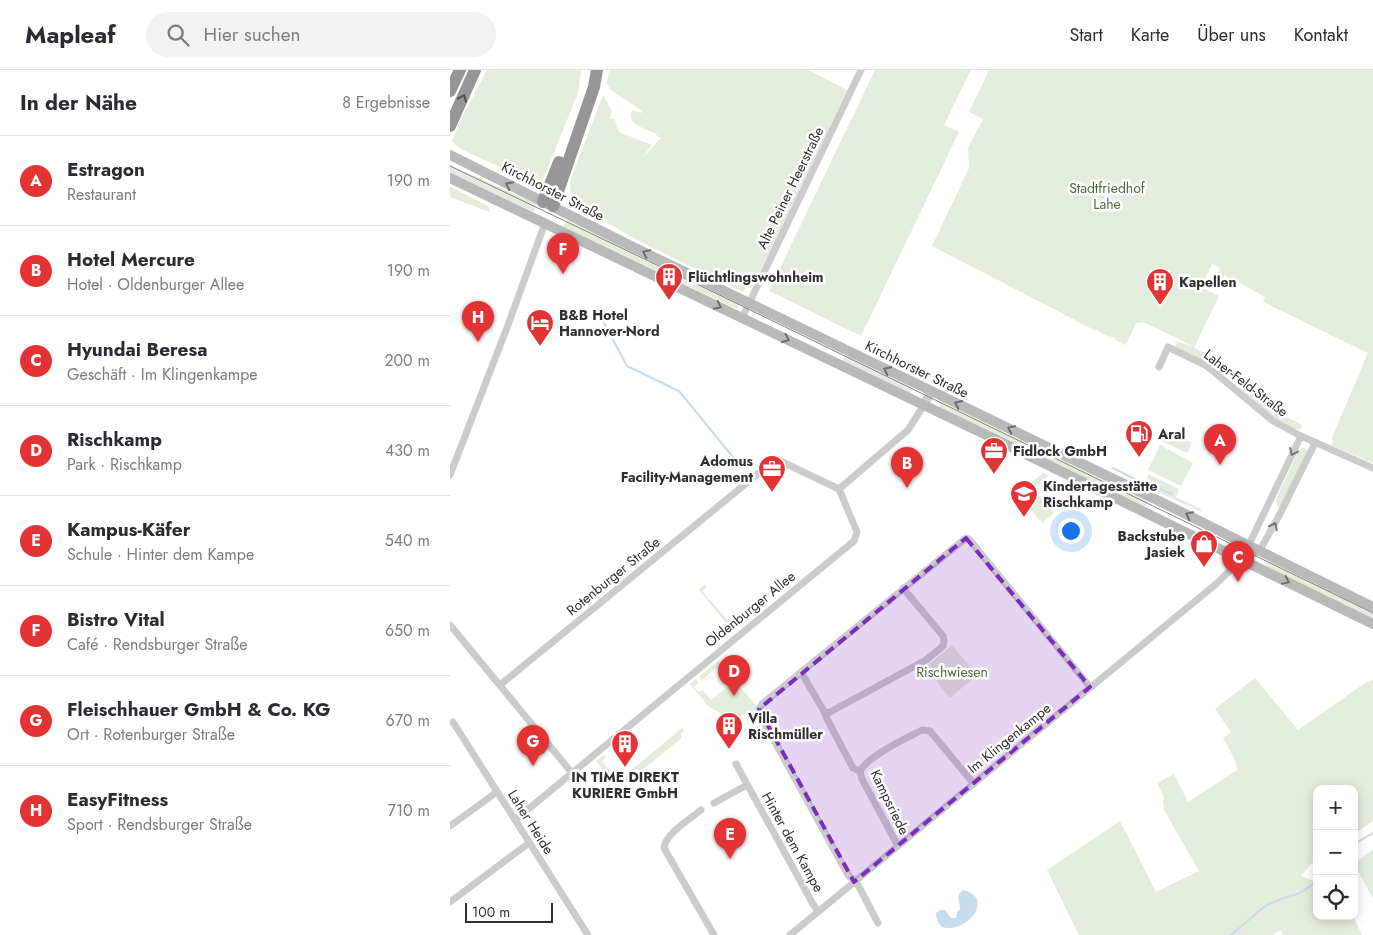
<!DOCTYPE html>
<html lang="de">
<head>
<meta charset="utf-8">
<style>
  body { margin:0; font-family:Jost,sans-serif; background:#f2f2f3; color:#2b2b33 }
  .controls { position:absolute; right:15px; bottom:15px; display:grid; overflow:hidden; border-radius:10px; box-shadow:0 2px 12px #0003 }
  .controls button { width:45px; height:45px; display:grid; place-items:center; padding:0; border:0; border-bottom:1px solid #e1e1e2; background:#fff; color:#2b2b33; font:25px sans-serif }
  .scale { position:absolute; left:15px; bottom:12px; width:88px; box-sizing:border-box; padding-left:5px; border:2px solid #2f2f2f; border-top:0; font-size:14px; line-height:18px; white-space:nowrap; color:#2f2f2f; -webkit-text-stroke:4px #fff; paint-order:stroke }
  .you { position:absolute; left:620px; top:460px; width:18px; height:18px; margin:-12px; border:4px solid #fff; border-radius:50%; background:#1a73e8; box-shadow:0 0 0 8px #1a73e833 }
  .badge { display:grid; place-items:center; width:32px; height:32px; border-radius:50%; background:#e43335; color:#fff; font-size:16px; font-weight:700 }
  .pin { position:absolute; translate:-50% -41px; filter:drop-shadow(0 1px 2px #0008) }
  .pin::after { content:''; position:absolute; top:26px; width:18px; height:15px; background:inherit; clip-path:polygon(0 0,100% 0,50% 100%) }
  .list { margin:0; padding:0; list-style:none }
  h2 { display:flex; justify-content:space-between; align-items:center; height:65px; margin:0; padding:0 20px; font-size:21px }
  h2 small { font-size:16px; font-weight:400; color:#7c7c81 }
  .list li { display:grid; grid-template-columns:32px 1fr auto; gap:15px; align-items:center; box-sizing:border-box; height:90px; padding:0 20px; border-top:1px solid #e1e1e2 }
  .list b { display:block; font-size:19px; white-space:nowrap }
  .list p { margin:0; font-size:16px; white-space:nowrap; color:#7c7c81 }
  .list em { font-size:16px; font-style:normal; color:#7c7c81 }
  .icon { flex:none; width:28px; height:28px; fill:none; stroke:currentColor; stroke-width:2; stroke-linecap:round; stroke-linejoin:round }
  .map { position:relative; flex:none; width:923px; height:865px; overflow:hidden }
  header { display:flex; align-items:center; gap:30px; box-sizing:border-box; height:70px; padding:0 25px; background:#fff; border-bottom:1px solid #e1e1e2 }
  header strong { font-size:24px }
  nav { display:flex; gap:28px; margin-inline-start:auto; font-size:18px }
  .search { width:350px; height:45px; background:#f2f2f3; display:flex; align-items:center; gap:12px; box-sizing:border-box; padding:0 18px; border-radius:28px; color:#7c7c81; font-size:19px }
  main { display:flex }
  aside { flex:1; background:#fff }
  .map>svg:first-child { display:block }
  .green { fill:#e4ecdd }
  .water { fill:#c9dcec }
  .lines { fill:none; stroke-linecap:round; stroke-linejoin:round }
  .stream { stroke:#c9dcec; stroke-width:2 }
  .minor { stroke:#ccc; stroke-width:7 }
  .tertiary { stroke:#ccc; stroke-width:9 }
  .secondary { stroke:#b9b9b9; stroke-width:10 }
  .motorway { stroke:#969696; stroke-width:12 }
  .tram { stroke:#848484; stroke-width:1 }
  .oneway { stroke:#535353 }
  .oneway2 { stroke:#6d6d6d }
  .oneway3 { stroke:#767676 }
  .marked { fill:#7b2cbf; fill-opacity:0.2; stroke:#7b2cbf; stroke-width:4; stroke-dasharray:10 6; stroke-linejoin:round }
  .labels { text-anchor:middle; stroke-width:5; stroke-linejoin:round; paint-order:stroke }
  .street-label { font-size:14px; fill:#2f2f2f; stroke:#fff }
  .park-label { font-size:14px; fill:#4f6b3c; stroke:#fff }
  .poi-label { font-size:14px; font-weight:bold; fill:#2f2f2f; stroke:#fff; text-anchor:start }
</style>
</head>
<body>
<header>
<strong>Mapleaf</strong>
<div class="search"><svg class="icon" aria-label="search" viewBox="0 0 24 24"><circle cx="10" cy="10" r="6"/><path d="M15 15l6 6"/></svg>Hier suchen</div>
<nav><a>Start</a><a>Karte</a><a>Über uns</a><a>Kontakt</a></nav>
</header>
<main>
<aside>
<h2>In der Nähe<small>8 Ergebnisse</small></h2>
<ul class="list">
<li><span class="badge">A</span><div><b>Estragon</b><p>Restaurant</p></div><em>190 m</em></li>
<li><span class="badge">B</span><div><b>Hotel Mercure</b><p>Hotel · Oldenburger Allee</p></div><em>190 m</em></li>
<li><span class="badge">C</span><div><b>Hyundai Beresa</b><p>Geschäft · Im Klingenkampe</p></div><em>200 m</em></li>
<li><span class="badge">D</span><div><b>Rischkamp</b><p>Park · Rischkamp</p></div><em>430 m</em></li>
<li><span class="badge">E</span><div><b>Kampus-Käfer</b><p>Schule · Hinter dem Kampe</p></div><em>540 m</em></li>
<li><span class="badge">F</span><div><b>Bistro Vital</b><p>Café · Rendsburger Straße</p></div><em>650 m</em></li>
<li><span class="badge">G</span><div><b>Fleischhauer GmbH &amp; Co. KG</b><p>Ort · Rotenburger Straße</p></div><em>670 m</em></li>
<li><span class="badge">H</span><div><b>EasyFitness</b><p>Sport · Rendsburger Straße</p></div><em>710 m</em></li>
</ul>
</aside>
<div class="map">
<svg width="923" height="865" viewBox="0 0 923 865">
  <rect width="100%" height="100%" fill="#fff"/>
  <g class="green">
    <polygon points="37,0 131,0 128,23 92,112 80,111 13,80 2,72 9,53"/>
    <path d="M159 0H358L397 20 321 180 301 218 298 216 293 222 191 172 159 154 150 143 129 135 127 128 120 121V111L153 25 162 41 160 48 165 50 169 62 202 75 191 89 211 68 206 66 207 64C196 59 176 55 182 40L191 43 192 41 161 20 157 14Z"/>
    <polygon points="425,0 521,0 494,55 509,62 411,266 319,221"/>
    <path d="M539 0H923V393L881 375 883 371 881 370 918 283 813 232 815 227 786 211 777 209V206L775 205 773 209 767 206 770 198 762 194 751 217 769 226 744 278 775 293 822 340 851 354 852 356 851 359C825 364 789 310 768 298 754 290 739 285 725 277L727 272H730L743 277 737 273 693 252 686 253 676 275 665 270V268L661 266 660 267 649 262V261L647 259 646 261 482 176 519 98 518 78 533 49 519 42Z"/>
    <polygon points="0,95 87,134 84,142 0,103"/>
    <polygon points="0,117 38,136 40,142 0,127"/>
    <polygon points="117,149 290,232 287,239 113,157"/>
    <polygon points="396,283 464,315 460,324 392,292"/>
    <polygon points="492,331 698,431 694,438 489,338"/>
    <polygon points="717,360 742,373 737,383 712,371"/>
    <polygon points="710,375 743,393 731,416 698,400"/>
    <polygon points="853,377 857,380 855,387 830,438 828,438 826,432 827,427 848,382"/>
    <polygon points="593,403 599,405 584,420 604,443 592,453 568,424"/>
    <polygon points="698,404 729,419 726,427 751,439 752,442 694,416"/>
    <polygon points="819,490 923,540 923,551 814,497"/>
    <polygon points="254,514 257,517 252,521 284,557 303,542 307,543 283,562 249,520"/>
    <polygon points="502,575 527,605 500,628 490,616 478,595"/>
    <polygon points="268,591 309,639 282,649 259,637 240,614 246,609 248,613 244,617 249,622 253,620 261,630 282,613 269,600 264,599 252,610 249,607"/>
    <polygon points="805,608 848,660 915,613 923,610 923,751 904,764 904,719 867,719 867,790 861,794 851,806 867,812 867,846 903,846 912,865 833,865 831,861 840,856 825,863 825,865 629,865 597,800 670,751 706,822 749,801 714,740 713,730 715,729 707,713 724,704 738,732 787,700 786,692 773,668 781,662 765,639"/>
    <polygon points="232,658 235,661 231,663 232,668 172,716 166,716 146,691 154,685 156,687 152,691 168,711"/>
    <polygon points="923,779 923,829 904,794"/>
  </g>
  <path class="water" d="M513 820C547 828 515 865 492 857 488 853 486 849 486 843L491 840H495L501 848H506L507 842 510 839C510 831 505 826 513 820Z"/>
  <g class="lines">
    <g class="stream">
      <polyline points="154,253 177,296 229,321 292,398"/>
      <polyline points="663,398 685,409"/>
      <polyline points="698,414 722,424"/>
      <polyline points="904,774 923,763"/>
      <path d="M780 865C795 856 805 841 821 833 839 825 852 826 867 810"/>
    </g>
    <g class="minor">
      <polyline points="292,248 411,0"/>
      <polyline points="709,297 718,277 757,296 823,351 851,366 923,398"/>
      <polyline points="0,405 58,255 95,153"/>
      <polyline points="389,419 458,360 474,335"/>
      <polyline points="792,489 851,366"/>
      <polyline points="0,555 122,703"/>
      <polyline points="351,602 375,643 377,649 403,698 410,701"/>
      <polyline points="50,615 326,389 389,419"/>
      <polyline points="375,643 380,642 476,590 493,576 494,571 493,566 453,518"/>
      <polyline points="3,652 138,865"/>
      <polyline points="286,694 363,834 368,841"/>
      <polyline points="264,733 297,715"/>
      <path d="M251 740C240 749 215 764 214 778L264 865"/>
      <polyline points="65,750 404,471 407,462 389,419"/>
      <polyline points="0,756 47,722"/>
      <path d="M448 776 412 709 410 701C418 686 457 668 472 660L480 661 524 714"/>
      <polyline points="0,832 79,773"/>
      <polyline points="428,853 408,815 398,805 310,645 309,639 312,634 516,468 519,469 640,617"/>
      <polyline points="340,865 766,514 792,489 810,480 831,442 865,373"/>
    </g>
    <polyline class="tertiary" points="474,335 481,321"/>
    <g class="secondary">
      <polyline points="0,85 179,175 703,428 923,537"/>
      <polyline points="0,108 553,373 923,554"/>
    </g>
    <g class="motorway">
      <polyline points="0,21 10,0"/>
      <polyline points="0,56 25,0"/>
      <polyline points="93,132 109,92"/>
      <polyline points="103,136 144,17 147,0"/>
    </g>
    <polyline class="tram" points="0,96 255,218 923,543"/>
  </g>
  <defs><path id="oneway-chevron" d="M-2-3.5L2.5 0L-2 3.5" fill="none" stroke-width="1.6" stroke-linecap="round" stroke-linejoin="round" transform="scale(1.25)"/></defs>
  <use class="oneway" href="#oneway-chevron" transform="translate(13 28) rotate(-66)"/>
  <g class="oneway2">
    <use href="#oneway-chevron" transform="translate(59 115) rotate(-153)"/>
    <use href="#oneway-chevron" transform="translate(196 183) rotate(-154)"/>
    <use href="#oneway-chevron" transform="translate(268 236) rotate(26)"/>
    <use href="#oneway-chevron" transform="translate(336 269) rotate(25)"/>
    <use href="#oneway-chevron" transform="translate(437 300) rotate(-154)"/>
    <use href="#oneway-chevron" transform="translate(508 334) rotate(-155)"/>
    <use href="#oneway-chevron" transform="translate(561 359) rotate(-154)"/>
    <use href="#oneway-chevron" transform="translate(739 445) rotate(-154)"/>
    <use href="#oneway-chevron" transform="translate(836 511) rotate(26)"/>
  </g>
  <g class="oneway3">
    <use href="#oneway-chevron" transform="translate(843 382) rotate(115)"/>
    <use href="#oneway-chevron" transform="translate(824 456) rotate(-62)"/>
  </g>
  <path class="marked" d="M516 468 640 617 404 812 309 639Z"/>
  <defs>
    <symbol id="building-pin" viewBox="-11 -11 22 30"><path d="M0 17L-7.5 6A9.5 9.5 0 1 1 7.5 6Z" fill="#e43335" stroke="#fff"/><path d="M-4-6H4V6H1V3H-1V6H-4ZM-2.5-4.3h1.7v1.8h-1.7ZM.8-4.3h1.7v1.8H.8ZM-2.5-1h1.7V.8h-1.7ZM.8-1h1.7V.8H.8Z" fill="#fff"/></symbol>
    <symbol id="hotel-pin" viewBox="-11 -11 22 30"><path d="M0 17L-7.5 6A9.5 9.5 0 1 1 7.5 6Z" fill="#e43335" stroke="#fff"/><path d="M-6-4.5h1.5V1H6V5H4.5V3h-9V5H-6ZM-4 0a1.8 1.8 0 1 1 3.6 0ZM.5 0V-2.5h3Q6-2.5 6 0Z" fill="#fff"/></symbol>
    <symbol id="fuel-pin" viewBox="-11 -11 22 30"><path d="M0 17L-7.5 6A9.5 9.5 0 1 1 7.5 6Z" fill="#e43335" stroke="#fff"/><path d="M-5.5-6h7V0h2V4h1.3V-2.5L3-4.5l.8-.8L6-3V5H2.5V1h-1V6h-7ZM-4.2-4.7v3.2H.2V-4.7Z" fill="#fff"/></symbol>
    <symbol id="office-pin" viewBox="-11 -11 22 30"><path d="M0 17L-7.5 6A9.5 9.5 0 1 1 7.5 6Z" fill="#e43335" stroke="#fff"/><path d="M-6-3h4V-5.5h4V-3h4V5H-6ZM-1-4.5V-3h2v-1.5ZM-6 0V1H6V0Z" fill="#fff"/></symbol>
    <symbol id="school-pin" viewBox="-11 -11 22 30"><path d="M0 17L-7.5 6A9.5 9.5 0 1 1 7.5 6Z" fill="#e43335" stroke="#fff"/><path d="M0-5L7-2L0 1L-7-2ZM-4 1L0 2.5L4 1V4Q0 6-4 4Z" fill="#fff"/></symbol>
    <symbol id="shop-pin" viewBox="-11 -11 22 30"><path d="M0 17L-7.5 6A9.5 9.5 0 1 1 7.5 6Z" fill="#e43335" stroke="#fff"/><path d="M-5-2.5h2.3a2.7 3.5 0 0 1 5.4 0H5L5.5 6h-11ZM-1.5-2.5h3a1.5 2.3 0 0 0-3 0Z" fill="#fff"/></symbol>
  </defs>
  <g fill-rule="evenodd">
    <use href="#building-pin" x="203" y="191" width="32" height="43"/>
    <use href="#building-pin" x="694" y="196" width="32" height="43"/>
    <use href="#hotel-pin" x="74" y="237" width="32" height="43"/>
    <use href="#fuel-pin" x="673" y="348" width="32" height="43"/>
    <use href="#office-pin" x="528" y="365" width="32" height="43"/>
    <use href="#office-pin" x="306" y="383" width="32" height="43"/>
    <use href="#school-pin" x="558" y="408" width="32" height="43"/>
    <use href="#shop-pin" x="738" y="458" width="32" height="43"/>
    <use href="#building-pin" x="263" y="640" width="32" height="43"/>
    <use href="#building-pin" x="159" y="658" width="32" height="43"/>
  </g>
  <g class="labels">
    <g class="street-label">
      <text transform="translate(340 118) rotate(-64)" y="5">Alte Peiner Heerstraße</text>
      <text transform="translate(103 121) rotate(27)" y="5">Kirchhorster Straße</text>
      <text transform="translate(467 299) rotate(26)" y="5">Kirchhorster Straße</text>
      <text transform="translate(796 313) rotate(37)" y="5">Laher-Feld-Straße</text>
      <text transform="translate(163 506) rotate(-39)" y="5">Rotenburger Straße</text>
      <text transform="translate(300 539) rotate(-39)" y="5">Oldenburger Allee</text>
      <text transform="translate(559 668) rotate(-39)" y="5">Im Klingenkampe</text>
      <text transform="translate(440 732) rotate(64)" y="5">Kampsriede</text>
      <text transform="translate(81 752) rotate(58)" y="5">Laher Heide</text>
      <text transform="translate(343 772) rotate(61)" y="5">Hinter dem Kampe</text>
    </g>
    <g class="park-label">
      <text x="657" y="123">Stadtfriedhof<tspan x="657" dy="16">Lahe</tspan></text>
      <text x="502" y="607">Rischwiesen</text>
    </g>
    <g class="poi-label">
      <text x="238" y="212">Flüchtlingswohnheim</text>
      <text x="729" y="217">Kapellen</text>
      <text x="109" y="250">B&amp;B Hotel<tspan x="109" dy="16">Hannover-Nord</tspan></text>
      <text x="708" y="369">Aral</text>
      <text x="563" y="386">Fidlock GmbH</text>
      <text x="303" y="396" text-anchor="end">Adomus<tspan x="303" dy="16">Facility-Management</tspan></text>
      <text x="593" y="421">Kindertagesstätte<tspan x="593" dy="16">Rischkamp</tspan></text>
      <text x="735" y="471" text-anchor="end">Backstube<tspan x="735" dy="16">Jasiek</tspan></text>
      <text x="298" y="653">Villa<tspan x="298" dy="16">Rischmüller</tspan></text>
      <text x="175" y="712" text-anchor="middle">IN TIME DIREKT<tspan x="175" dy="16">KURIERE GmbH</tspan></text>
    </g>
  </g>
</svg>
<div class="controls">
<button>+</button>
<button>−</button>
<button><svg class="icon" aria-label="locate" viewBox="0 0 24 24"><circle cx="12" cy="12" r="6"/><path d="M12 2v4M12 18v4M2 12h4M18 12h4"/></svg></button>
</div>
<div class="scale">100 m</div>
<div class="you"></div>
<div class="pin badge" style="left:770px;top:395px">A</div>
<div class="pin badge" style="left:457px;top:418px">B</div>
<div class="pin badge" style="left:788px;top:512px">C</div>
<div class="pin badge" style="left:284px;top:626px">D</div>
<div class="pin badge" style="left:280px;top:789px">E</div>
<div class="pin badge" style="left:113px;top:204px">F</div>
<div class="pin badge" style="left:83px;top:696px">G</div>
<div class="pin badge" style="left:28px;top:272px">H</div>
</div>
</main>
</body>
</html>
